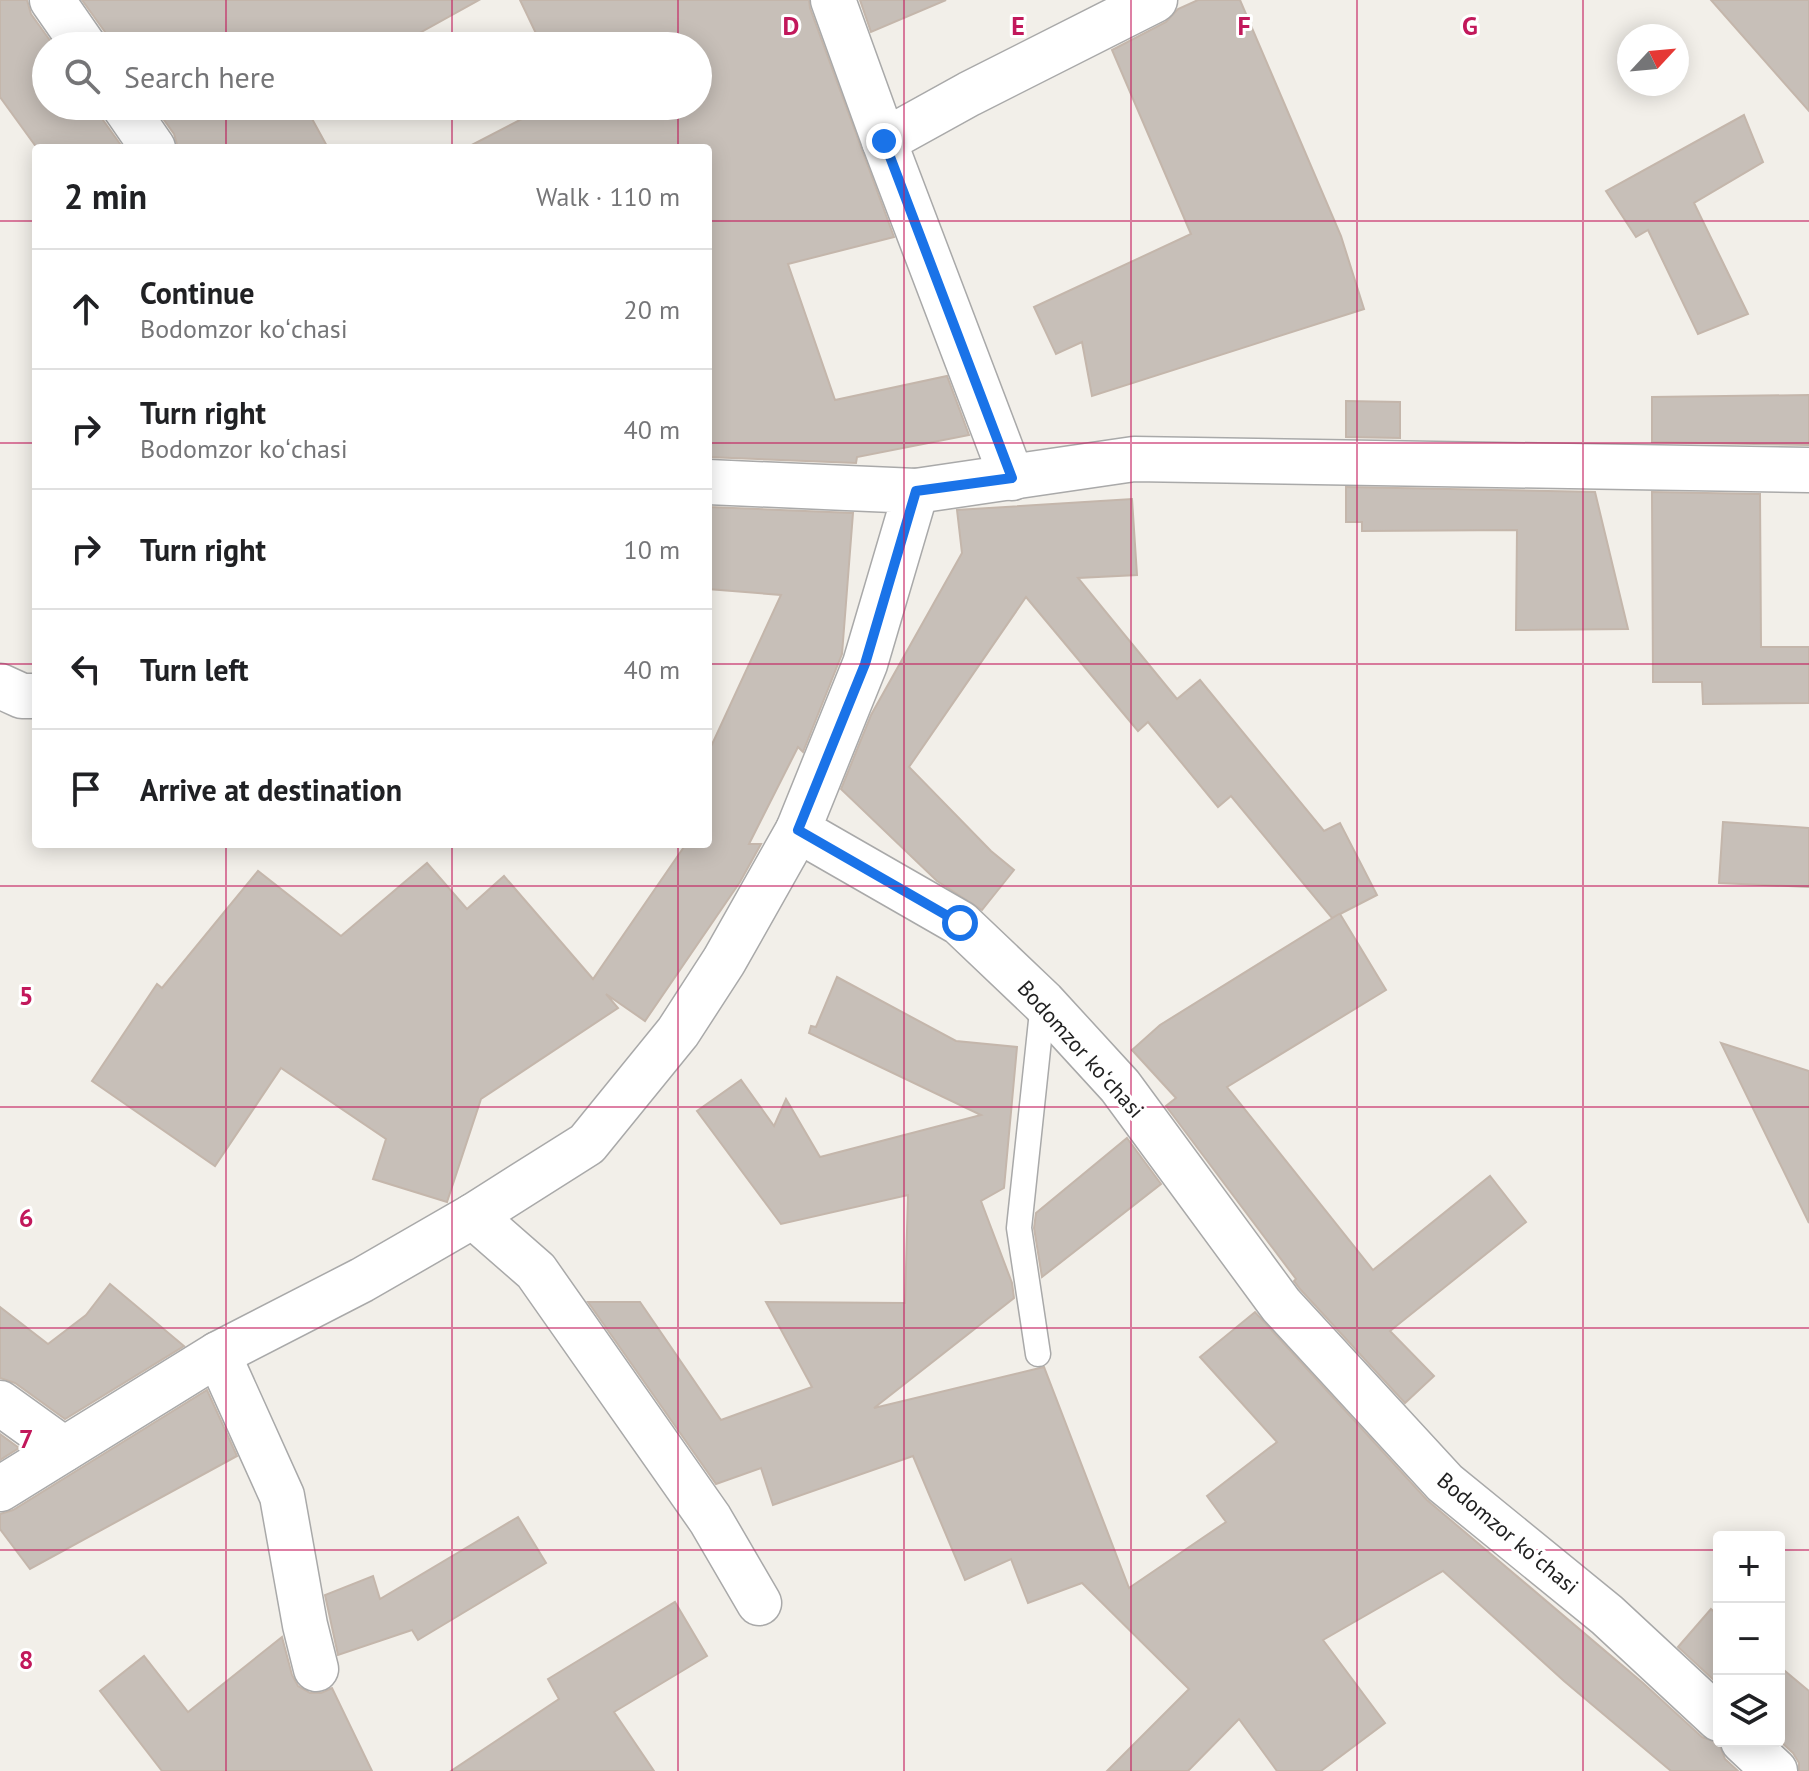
<!DOCTYPE html>
<html lang="en">
<head>
<meta charset="utf-8">
<style>
  body { margin:0; font-family:"PT Sans",sans-serif; background:#f2f2f2; color:#202124 }
  .controls { position:absolute; right:24px; bottom:24px; display:grid; overflow:hidden; border-radius:8px; box-shadow:0 4px 20px #0003 }
  .controls button { width:72px; height:72px; display:grid; place-items:center; padding:0; border:0; border-bottom:2px solid #e0e0e0; background:#fff; color:#202124; font:40px sans-serif }
  .compass { position:absolute; left:1617px; top:24px; width:72px; height:72px; border-radius:50%; background:#fff; box-shadow:0 4px 20px #0003; rotate:64deg }
  .stop { position:absolute; width:24px; height:24px; margin:-18px; border:6px solid #1a73e8; border-radius:50%; background:#fff }
  .stop.end { background:#1a73e8; border-color:#fff; box-shadow:0 2px 8px #0008 }
  .list { margin:0; padding:0; list-style:none }
  h2 { display:flex; justify-content:space-between; align-items:center; height:104px; margin:0; padding:0 32px; font-size:34px }
  h2 small { font-size:26px; font-weight:400; color:#757577 }
  .list li { display:grid; grid-template-columns:52px 1fr auto; gap:24px; align-items:center; box-sizing:border-box; height:120px; padding:0 32px; border-top:2px solid #e0e0e0 }
  .list b { display:block; font-size:30px; white-space:nowrap }
  .list p { margin:0; font-size:26px; white-space:nowrap; color:#757577 }
  .list em { font-size:26px; font-style:normal; color:#757577 }
  .icon { flex:none; width:44px; height:44px; fill:none; stroke:currentColor; stroke-width:2; stroke-linecap:round; stroke-linejoin:round }
  .map { position:relative; flex:none; width:1809px; height:1771px; overflow:hidden }
  .search { position:absolute; background:#fff; box-shadow:0 4px 20px #0003; left:32px; top:32px; width:680px; height:88px; display:flex; align-items:center; gap:20px; box-sizing:border-box; padding:0 28px; border-radius:44px; color:#757577; font-size:30px }
  .panel { position:absolute; background:#fff; box-shadow:0 4px 20px #0003; left:32px; top:144px; width:680px; height:704px; border-radius:8px }
  .map>svg:first-child { display:block }
  .building { fill:#c7bfb8; stroke:#c4b6ab; stroke-width:2 }
  .lines { fill:none; stroke-linecap:round; stroke-linejoin:round }
  .service-casing { stroke:#a9a9a9; stroke-width:27 }
  .minor-casing { stroke:#a9a9a9; stroke-width:47 }
  .service { stroke:#fff; stroke-width:24 }
  .minor { stroke:#fff; stroke-width:44 }
  .route { stroke:#1a73e8; stroke-width:10 }
  .grid { fill:none; stroke:#c2185b; stroke-width:2; stroke-opacity:0.55 }
  .labels { text-anchor:middle; stroke-width:6; stroke-linejoin:round; paint-order:stroke }
  .street-label { font-size:22px; fill:#222; stroke:#fff }
  .grid-label { font-size:26px; text-anchor:middle; font-weight:bold; fill:#c2185b; stroke:#fff; stroke-width:6; stroke-linejoin:round; paint-order:stroke }
</style>
</head>
<body>
<div class="map">
<svg width="1809" height="1771" viewBox="0 0 1809 1771">
  <rect width="100%" height="100%" fill="#f2efe9"/>
  <g class="building">
    <polygon points="0,0 27,0 31,14 54,46 46,46 46,106 99,106 103,120 123,148 37,148 0,97"/>
    <polygon points="82,0 479,0 396,46 109,46 105,32"/>
    <polygon points="520,0 809,0 810,8 894,237 788,264 835,400 947,376 969,435 857,457 856,463 708,457 708,148 466,148 547,106 698,106 698,46 542,46"/>
    <polygon points="860,0 946,0 871,32"/>
    <polygon points="1198,0 1240,0 1341,236 1364,309 1092,396 1082,342 1056,354 1034,307 1191,234 1112,50 1166,22 1178,9"/>
    <polygon points="1711,0 1809,0 1809,111"/>
    <polygon points="154,106 305,106 328,148 178,148 174,134"/>
    <polygon points="1744,115 1763,162 1694,203 1748,314 1698,334 1648,230 1636,237 1606,191"/>
    <polygon points="1809,395 1809,445 1652,442 1652,397"/>
    <polygon points="1346,401 1400,402 1400,438 1346,437"/>
    <polygon points="1346,487 1595,492 1628,629 1516,630 1517,530 1362,531 1362,522 1346,522"/>
    <polygon points="1652,492 1760,494 1761,647 1809,647 1809,703 1703,704 1702,682 1653,682"/>
    <polygon points="1132,499 1137,575 1078,578 1177,699 1200,680 1324,831 1340,823 1377,895 1340,914 1386,990 1227,1087 1373,1270 1490,1176 1526,1222 1390,1331 1434,1376 1405,1403 1300,1289 1294,1281 1296,1279 1166,1106 1176,1098 1132,1050 1160,1025 1339,914 1332,918 1231,796 1218,807 1148,722 1138,731 1026,597 909,767 991,851 1014,870 982,910 937,881 841,789 871,715 962,553 957,510"/>
    <polygon points="708,507 853,513 842,654 803,752 798,747 749,844 761,844 740,882 645,1021 606,994 618,1008 481,1099 447,1202 373,1179 386,1139 281,1068 215,1166 92,1081 157,984 162,988 258,871 341,936 427,863 467,909 504,876 593,979 686,844 708,844 708,753 781,595 708,589"/>
    <polygon points="1723,822 1809,828 1809,887 1719,883"/>
    <polygon points="837,977 956,1041 1017,1047 1004,1188 981,1201 1012,1283 1014,1298 874,1408 1044,1367 1129,1588 1226,1522 1207,1496 1277,1442 1200,1357 1255,1312 1427,1500 1643,1683 1702,1737 1719,1743 1725,1759 1738,1771 1671,1771 1564,1681 1443,1571 1323,1640 1385,1723 1321,1771 1277,1771 1239,1719 1188,1771 1107,1771 1189,1689 1082,1583 1028,1603 1011,1559 965,1580 913,1456 773,1505 761,1468 716,1484 588,1302 640,1302 721,1420 812,1387 766,1302 905,1303 908,1195 781,1224 697,1111 741,1080 774,1126 786,1099 820,1157 981,1115 809,1033 811,1026 816,1027"/>
    <polygon points="1721,1043 1809,1071 1809,1223"/>
    <polygon points="1127,1138 1161,1184 1042,1277 1034,1228 1036,1213"/>
    <polygon points="110,1284 184,1346 65,1419 15,1383 0,1378 0,1307 48,1344 86,1315"/>
    <polygon points="207,1390 237,1456 30,1569 0,1529 0,1514 13,1510"/>
    <polygon points="0,1434 19,1448 0,1460"/>
    <polygon points="518,1517 546,1563 418,1640 412,1630 338,1655 325,1595 373,1576 380,1599"/>
    <polygon points="675,1602 707,1656 614,1712 654,1771 451,1771 559,1699 548,1679"/>
    <polygon points="1711,1609 1719,1616 1719,1685 1678,1647"/>
    <polygon points="282,1637 292,1675 298,1686 310,1693 321,1693 332,1688 372,1771 162,1771 100,1691 144,1656 188,1712"/>
    <polygon points="1779,1666 1809,1691 1809,1771 1799,1771 1799,1763 1793,1753 1779,1740"/>
  </g>
  <g class="lines">
    <defs>
      <polyline id="service" points="1038,1354 1019,1228 1043,1002"/>
      <g id="minor">
        <polyline points="52,0 84,46"/>
        <polyline points="833,0 884,141 1012,478"/>
        <polyline points="124,106 153,148"/>
        <polyline points="884,141 969,94 1155,0"/>
        <polyline points="708,482 916,491 865,664 798,830 960,923 1043,1002 1120,1086 1281,1305 1445,1483 1607,1615 1719,1719"/>
        <polyline points="916,491 1134,459 1809,470"/>
        <polyline points="0,686 22,696 36,696"/>
        <polyline points="473,1216 536,1271 710,1519 759,1603"/>
        <polyline points="218,1354 282,1496 305,1625 316,1669"/>
        <polyline points="0,1403 64,1449"/>
        <polyline points="0,1489 218,1354 362,1280 473,1216 587,1144 678,1032 724,961 798,830"/>
        <polyline points="1743,1741 1775,1771"/>
      </g>
    </defs>
    <use href="#service" class="service-casing"/>
    <use href="#minor" class="minor-casing"/>
    <use href="#service" class="service"/>
    <use href="#minor" class="minor"/>
  </g>
  <g class="lines">
    <polyline class="route" points="884,141 1012,478 916,491 865,664 798,830 960,923"/>
  </g>
  <path class="grid" d="M226 0V46M452 0V46M678 0V46M904 0V1771M1131 0V1771M1357 0V1771M1583 0V1771M226 106V148M452 106V148M678 106V148M0 221H36M708 221H1809M0 443H36M708 443H1809M0 664H36M708 664H1809M226 844V1771M452 844V1771M678 844V1771M0 886H1809M0 1107H1809M0 1328H1809M0 1550H1719M1779 1550H1809"/>
  <g class="labels">
    <g class="street-label">
      <text transform="translate(1081 1049) rotate(48)" y="8">Bodomzor koʻchasi</text>
      <text transform="translate(1508 1533) rotate(40)" y="8">Bodomzor koʻchasi</text>
    </g>
  </g>
  <g class="grid-label">
    <text x="791" y="35">D</text>
    <text x="1018" y="35">E</text>
    <text x="1244" y="35">F</text>
    <text x="1470" y="35">G</text>
    <text x="26" y="1005">5</text>
    <text x="26" y="1227">6</text>
    <text x="26" y="1448">7</text>
    <text x="26" y="1669">8</text>
  </g>
</svg>
<div class="controls">
<button>+</button>
<button>−</button>
<button><svg class="icon" aria-label="layers" viewBox="0 0 24 24"><path d="M12 4l9 5-9 5-9-5zM3 14l9 5 9-5"/></svg></button>
</div>
<svg class="compass" viewBox="-18 -18 36 36"><path d="M0-13l5 13h-10z" fill="#e53935"/><path d="M0 13l5-13h-10z" fill="#757577"/></svg>
<div class="stop" style="left:960px;top:923px"></div>
<div class="stop end" style="left:884px;top:141px"></div>
<div class="search"><svg class="icon" aria-label="search" viewBox="0 0 24 24"><circle cx="10" cy="10" r="6"/><path d="M15 15l6 6"/></svg>Search here</div>
<section class="panel">
<h2>2 min<small>Walk · 110 m</small></h2>
<ul class="list">
<li><svg class="icon" aria-label="ahead" viewBox="0 0 24 24"><path d="M12 20V5M6 11l6-6 6 6"/></svg><div><b>Continue</b><p>Bodomzor koʻchasi</p></div><em>20 m</em></li>
<li><svg class="icon" aria-label="right" viewBox="0 0 24 24"><path d="M7 20v-9h11M14 6l5 5-5 5"/></svg><div><b>Turn right</b><p>Bodomzor koʻchasi</p></div><em>40 m</em></li>
<li><svg class="icon" aria-label="right" viewBox="0 0 24 24"><path d="M7 20v-9h11M14 6l5 5-5 5"/></svg><div><b>Turn right</b></div><em>10 m</em></li>
<li><svg class="icon" aria-label="left" viewBox="0 0 24 24"><path d="M17 20v-9H6M10 6l-5 5 5 5"/></svg><div><b>Turn left</b></div><em>40 m</em></li>
<li><svg class="icon" aria-label="arrive" viewBox="0 0 24 24"><path d="M6 21V4h12l-3 4 3 4H6"/></svg><div><b>Arrive at destination</b></div></li>
</ul>
</section>
</div>
</body>
</html>
